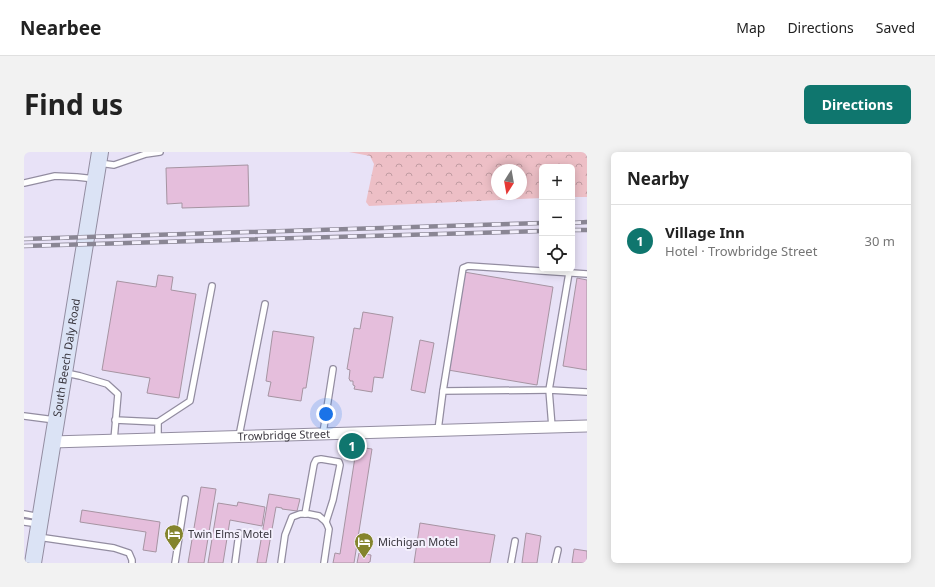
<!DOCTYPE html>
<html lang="en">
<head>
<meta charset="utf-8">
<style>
  body { margin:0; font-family:"Noto Sans",sans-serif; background:#f2f2f2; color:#222 }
  .controls { position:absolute; right:12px; top:12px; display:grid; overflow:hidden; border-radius:6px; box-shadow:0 2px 10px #0003 }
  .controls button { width:36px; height:36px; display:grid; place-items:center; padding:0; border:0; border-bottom:1px solid #e0e0e0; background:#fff; color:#222; font:20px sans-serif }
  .compass { position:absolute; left:467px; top:12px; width:36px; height:36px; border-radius:50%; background:#fff; box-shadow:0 2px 10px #0003; rotate:191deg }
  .you { position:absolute; left:302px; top:262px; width:14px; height:14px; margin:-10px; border:3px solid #fff; border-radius:50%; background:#1a73e8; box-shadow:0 0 0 6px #1a73e833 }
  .badge { display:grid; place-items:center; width:26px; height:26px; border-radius:50%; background:#0f766e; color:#fff; font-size:13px; font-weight:700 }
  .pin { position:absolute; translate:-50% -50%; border:2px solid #fff; box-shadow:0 1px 4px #0006 }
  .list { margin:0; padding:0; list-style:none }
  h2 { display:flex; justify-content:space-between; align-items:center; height:52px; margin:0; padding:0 16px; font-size:17px }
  h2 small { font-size:13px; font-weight:400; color:#767676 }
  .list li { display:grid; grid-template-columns:26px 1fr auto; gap:12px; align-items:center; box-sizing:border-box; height:72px; padding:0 16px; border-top:1px solid #e0e0e0 }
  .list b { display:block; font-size:15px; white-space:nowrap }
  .list p { margin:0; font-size:13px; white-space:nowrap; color:#767676 }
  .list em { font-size:13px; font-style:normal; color:#767676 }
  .icon { flex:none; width:22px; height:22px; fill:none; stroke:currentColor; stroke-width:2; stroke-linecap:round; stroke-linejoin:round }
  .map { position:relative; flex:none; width:563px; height:411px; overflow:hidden; border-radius:6px }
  header { display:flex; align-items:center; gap:24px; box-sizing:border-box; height:56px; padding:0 20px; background:#fff; border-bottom:1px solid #e0e0e0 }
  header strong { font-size:19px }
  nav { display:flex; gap:22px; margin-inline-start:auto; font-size:14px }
  .intro { display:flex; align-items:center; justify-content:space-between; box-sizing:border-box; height:96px; padding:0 24px }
  h1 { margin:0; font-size:28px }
  .button { padding:10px 18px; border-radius:6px; background:#0f766e; color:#fff; font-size:14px; font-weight:700 }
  main { display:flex; gap:24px; padding:0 24px }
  aside { flex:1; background:#fff; border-radius:6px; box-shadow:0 2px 10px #0003 }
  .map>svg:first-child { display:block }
  .forest { fill:url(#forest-crowns); fill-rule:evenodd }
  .building { fill:#e5bedc; stroke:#a694a2 }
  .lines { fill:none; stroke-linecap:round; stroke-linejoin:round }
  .service-casing { stroke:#938da1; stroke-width:8 }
  .minor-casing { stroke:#938da1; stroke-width:13 }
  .secondary-casing { stroke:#938da1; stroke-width:18 }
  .service { stroke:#fff; stroke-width:5.5 }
  .minor { stroke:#fff; stroke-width:11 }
  .secondary { stroke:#dbe3f5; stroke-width:16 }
  .rail-casing { stroke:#8a8694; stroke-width:4.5 }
  .rail { stroke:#f4f0fd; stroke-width:3; stroke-dasharray:9; stroke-linecap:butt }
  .labels { text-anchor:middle; stroke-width:4; stroke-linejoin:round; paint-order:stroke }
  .street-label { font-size:11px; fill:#39363e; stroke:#f4f0fd }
  .poi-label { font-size:11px; fill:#39363e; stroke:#f4f0fd; text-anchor:start }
</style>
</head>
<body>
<header>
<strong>Nearbee</strong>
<nav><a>Map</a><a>Directions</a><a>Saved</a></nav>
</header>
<div class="intro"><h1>Find us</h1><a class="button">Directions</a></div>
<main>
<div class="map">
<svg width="563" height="411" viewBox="0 0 563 411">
  <defs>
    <pattern id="forest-crowns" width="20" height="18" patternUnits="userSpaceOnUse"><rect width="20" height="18" fill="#edbfc6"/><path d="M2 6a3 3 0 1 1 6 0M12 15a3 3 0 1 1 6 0" fill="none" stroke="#c19ca2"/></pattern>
  </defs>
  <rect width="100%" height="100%" fill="#e8e2f7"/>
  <path class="forest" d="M325 0H563V45H548V15H518V46L345 54 342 50 350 12 346 4ZM473 18H497V42H473Z"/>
  <g class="building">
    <polygon points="224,13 225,54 158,56 158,51 143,52 142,16"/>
    <polygon points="440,120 529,135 513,233 424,218"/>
    <polygon points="134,123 149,125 147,138 172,142 155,246 123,241 126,226 78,218 93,129 132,135"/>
    <polygon points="553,126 563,128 563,218 539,214"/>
    <polygon points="339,160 369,165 359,226 350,225 348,240 330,237 331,234 329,233 329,229 326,229 326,228 325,227 326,218 323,217 330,176 336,177"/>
    <polygon points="249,179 290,185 282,236 279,236 277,249 244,244 247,230 242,229"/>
    <polygon points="396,188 410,191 401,241 387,238"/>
    <polygon points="327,294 348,297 330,411 309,411 311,401 316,402 331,305 326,304"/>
    <polygon points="177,335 192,337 180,411 164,411"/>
    <polygon points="245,342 276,347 273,359 258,357 258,356 252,355 242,411 233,411"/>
    <polygon points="214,350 241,355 238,374 206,368 199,411 184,411 194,351 213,354"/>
    <polygon points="58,358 136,370 132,400 119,398 122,380 56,370"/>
    <polygon points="396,371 471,383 466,411 390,411"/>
    <polygon points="502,381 517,384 513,411 498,411"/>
    <polygon points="550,397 563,399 563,411 548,411"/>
    <polygon points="335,401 347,403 346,410 345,410 344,411 333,411"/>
  </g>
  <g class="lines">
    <defs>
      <g id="service">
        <polyline points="75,11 90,13 122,2 136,0"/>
        <polyline points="0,31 31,24 53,25 71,27"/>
        <polyline points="42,221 56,224 83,232 94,242 90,288"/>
        <polyline points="419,239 439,116 444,114 563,122"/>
        <polyline points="0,264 31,268"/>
        <polyline points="91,268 134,270 134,286"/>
        <polyline points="134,270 166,249 188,134"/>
        <polyline points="528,275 525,238 563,240"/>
        <polyline points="414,278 419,239 525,238 545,121"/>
        <polyline points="299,281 309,217"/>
        <polyline points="215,284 241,152"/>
        <polyline points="0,362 16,365"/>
        <polyline points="281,362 290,312 292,308 297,307 315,310 316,313 309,348 302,370"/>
        <polyline points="0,370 15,372"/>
        <polyline points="14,385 90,396 105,401 108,408 108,411"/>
        <polyline points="151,411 161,347"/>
        <polyline points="211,411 215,381"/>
        <polyline points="257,411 261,383 268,365 276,362 285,362 295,364 302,370 305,377 300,411"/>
        <polyline points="487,411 491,389"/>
        <polyline points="531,411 534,398"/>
      </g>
      <g id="minor">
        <path id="s1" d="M28 290 563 274"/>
      </g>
      <g id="secondary">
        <path id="s2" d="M9 411 76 0"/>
      </g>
    </defs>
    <use href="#service" class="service-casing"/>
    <use href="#minor" class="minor-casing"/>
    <use href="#secondary" class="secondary-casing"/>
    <use href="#service" class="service"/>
    <use href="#minor" class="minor"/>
    <use href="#secondary" class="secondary"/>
    <defs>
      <g id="rail">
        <polyline points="548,71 563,70"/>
        <polyline points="548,78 563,78"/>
        <polyline points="0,87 518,71"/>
        <polyline points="0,94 518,79"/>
      </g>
    </defs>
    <use href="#rail" class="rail-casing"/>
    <use href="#rail" class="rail"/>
  </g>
  <defs>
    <symbol id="hotel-pin" viewBox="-11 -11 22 30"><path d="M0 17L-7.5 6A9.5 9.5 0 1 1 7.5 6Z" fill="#84842d" stroke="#f4f0fd"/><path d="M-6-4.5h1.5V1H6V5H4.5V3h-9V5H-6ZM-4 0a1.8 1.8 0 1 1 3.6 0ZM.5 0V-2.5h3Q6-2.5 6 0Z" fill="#fff"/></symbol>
  </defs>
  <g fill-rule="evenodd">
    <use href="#hotel-pin" x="139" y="371" width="22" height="30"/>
    <use href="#hotel-pin" x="329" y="379" width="22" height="30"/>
  </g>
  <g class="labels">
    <g class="street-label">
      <text dy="4" stroke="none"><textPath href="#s2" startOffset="208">South Beech Daly Road</textPath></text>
      <text dy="4" stroke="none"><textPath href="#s1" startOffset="232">Trowbridge Street</textPath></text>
    </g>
    <g class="poi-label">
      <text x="164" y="386">Twin Elms Motel</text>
      <text x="354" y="394">Michigan Motel</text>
    </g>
  </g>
</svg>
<div class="controls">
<button>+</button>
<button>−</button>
<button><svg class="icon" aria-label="locate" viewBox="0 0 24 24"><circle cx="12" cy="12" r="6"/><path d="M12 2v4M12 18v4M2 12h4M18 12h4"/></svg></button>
</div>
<svg class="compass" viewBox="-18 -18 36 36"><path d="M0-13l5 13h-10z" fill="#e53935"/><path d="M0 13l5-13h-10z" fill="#767676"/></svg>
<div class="you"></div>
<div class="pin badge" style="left:328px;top:294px">1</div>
</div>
<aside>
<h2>Nearby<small></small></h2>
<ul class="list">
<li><span class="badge">1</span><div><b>Village Inn</b><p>Hotel · Trowbridge Street</p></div><em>30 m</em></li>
</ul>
</aside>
</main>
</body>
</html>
